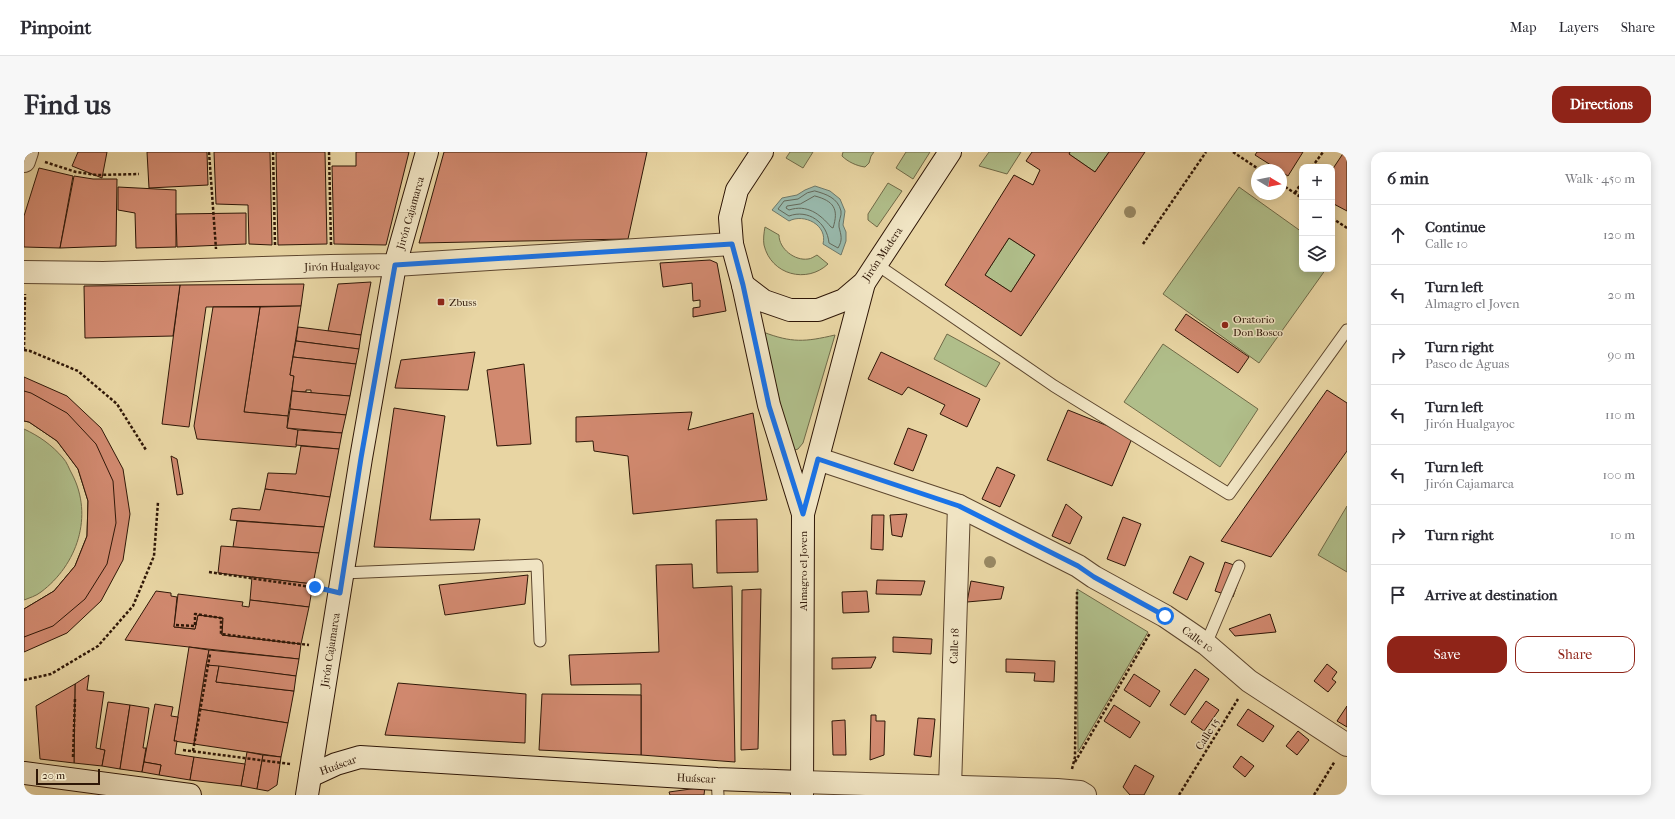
<!DOCTYPE html>
<html lang="en">
<head>
<meta charset="utf-8">
<style>
  body { margin:0; font-family:"IM FELL French Canon",serif; background:#f7f7f7; color:#2b2b33 }
  .controls { position:absolute; right:12px; top:12px; display:grid; overflow:hidden; border-radius:8px; box-shadow:0 2px 10px #0003 }
  .controls button { width:36px; height:36px; display:grid; place-items:center; padding:0; border:0; border-bottom:1px solid #e1e1e2; background:#fff; color:#2b2b33; font:20px sans-serif }
  .compass { position:absolute; left:1227px; top:12px; width:36px; height:36px; border-radius:50%; background:#fff; box-shadow:0 2px 10px #0003; rotate:100deg }
  .scale { position:absolute; left:12px; bottom:10px; width:64px; box-sizing:border-box; padding-left:4px; border:2px solid #2f1707; border-top:0; font-size:11px; line-height:14px; white-space:nowrap; color:#2f1707; -webkit-text-stroke:3px #f0e4c3; paint-order:stroke }
  .stop { position:absolute; width:12px; height:12px; margin:-9px; border:3px solid #1a73e8; border-radius:50%; background:#fff }
  .stop.end { background:#1a73e8; border-color:#fff; box-shadow:0 1px 4px #0008 }
  .list { margin:0; padding:0; list-style:none }
  h2 { display:flex; justify-content:space-between; align-items:center; height:52px; margin:0; padding:0 16px; font-size:17px }
  h2 small { font-size:13px; font-weight:400; color:#7c7c81 }
  .list li { display:grid; grid-template-columns:26px 1fr auto; gap:12px; align-items:center; box-sizing:border-box; height:60px; padding:0 16px; border-top:1px solid #e1e1e2 }
  .list b { display:block; font-size:15px; white-space:nowrap }
  .list p { margin:0; font-size:13px; white-space:nowrap; color:#7c7c81 }
  .list em { font-size:13px; font-style:normal; color:#7c7c81 }
  .actions { display:flex; gap:8px; padding:12px 16px }
  .actions a { flex:1; padding:9px 0; border:1px solid #8f2418; border-radius:12px; text-align:center; font-size:14px; color:#8f2418 }
  .actions .main { background:#8f2418; color:#fff }
  .icon { flex:none; width:22px; height:22px; fill:none; stroke:currentColor; stroke-width:2; stroke-linecap:round; stroke-linejoin:round }
  .map { position:relative; flex:none; width:1323px; height:643px; overflow:hidden; border-radius:12px }
  header { display:flex; align-items:center; gap:24px; box-sizing:border-box; height:56px; padding:0 20px; background:#fff; border-bottom:1px solid #e1e1e2 }
  header strong { font-size:19px }
  nav { display:flex; gap:22px; margin-inline-start:auto; font-size:14px }
  .intro { display:flex; align-items:center; justify-content:space-between; box-sizing:border-box; height:96px; padding:0 24px }
  h1 { margin:0; font-size:28px }
  .button { padding:10px 18px; border-radius:12px; background:#8f2418; color:#fff; font-size:14px; font-weight:700 }
  main { display:flex; gap:24px; padding:0 24px }
  aside { flex:1; background:#fff; border-radius:12px; box-shadow:0 2px 10px #0003 }
  .map>svg:first-child { display:block }
  .green { fill:#b0be8a; stroke:#706a48 }
  .water { fill:#98b8ab; stroke:#6e7869 }
  .lines { fill:none; stroke-linecap:round; stroke-linejoin:round }
  .shore { stroke:#646859; stroke-width:1 }
  .building { fill:#d1896f; stroke:#2f1707; fill-rule:evenodd }
  .lane-casing { stroke:#5d462e; stroke-width:13 }
  .street-casing { stroke:#5d462e; stroke-width:24 }
  .secondary-casing { stroke:#2f1707; stroke-width:24 }
  .path { stroke:#2f1707; stroke-width:2.5; stroke-dasharray:3 2; stroke-linecap:butt }
  .lane { stroke:#f0e4c3; stroke-width:11 }
  .street { stroke:#f0e4c3; stroke-width:22 }
  .secondary { stroke:#f0e4c3; stroke-width:22 }
  .tree { fill:#988863 }
  .route { stroke:#1a73e8; stroke-width:5 }
  .poi-dot { fill:#8f2418; stroke:#f0e4c3; stroke-width:1.5 }
  .labels { text-anchor:middle; stroke-width:3; stroke-linejoin:round; paint-order:stroke }
  .street-label { font-size:11px; fill:#2f1707; stroke:#f0e4c3 }
  .poi-label { font-size:11px; fill:#2f1707; stroke:#f0e4c3; text-anchor:start }
</style>
</head>
<body>
<header>
<strong>Pinpoint</strong>
<nav><a>Map</a><a>Layers</a><a>Share</a></nav>
</header>
<div class="intro"><h1>Find us</h1><a class="button">Directions</a></div>
<main>
<div class="map">
<svg width="1323" height="643" viewBox="0 0 1323 643">
  <rect width="100%" height="100%" fill="#e8d5a3"/>
  <filter id="stains"><feTurbulence type="fractalNoise" baseFrequency=".005" numOctaves="4"/><feColorMatrix values="0 0 0 0 .2 0 0 0 0 .09 0 0 0 0 .02 0 0 0 .5 -.17"/></filter>
  <radialGradient id="worn" r=".72"><stop offset=".6" stop-color="#630" stop-opacity="0"/><stop offset="1" stop-color="#630" stop-opacity=".3"/></radialGradient>
  <g class="green">
    <polygon points="766,0 789,0 779,16 762,6"/>
    <path d="M819 0H850L847 4 845 11 841 15C833 14 824 10 818 4Z"/>
    <polygon points="882,0 906,0 889,27 872,16"/>
    <polygon points="965,0 997,0 983,22 955,14"/>
    <polygon points="1046,0 1085,0 1071,20 1045,2"/>
    <polygon points="864,31 878,39 853,75 844,68 844,62"/>
    <polygon points="1215,35 1278,80 1278,117 1302,117 1235,211 1139,142"/>
    <path d="M741 75 755 83C755 97 771 109 784 107 787 107 791 104 793 103L804 112C783 132 747 123 740 93 739 88 740 80 741 75Z"/>
    <polygon points="985,86 1011,103 987,140 961,123"/>
    <path d="M739 180C768 191 781 190 811 183L779 291 774 297 771 298 766 292Z"/>
    <polygon points="923,182 976,211 962,235 910,207"/>
    <polygon points="1139,192 1234,257 1196,315 1100,250"/>
    <path d="M0 277C15 284 28 293 39 306 43 310 45 317 48 322 70 364 53 413 17 440 12 444 5 446 0 448Z"/>
    <polygon points="1323,354 1323,420 1294,403"/>
    <polygon points="1053,437 1124,480 1054,600"/>
  </g>
  <path class="water" d="M791 34 806 39 816 47 821 59 819 73 822 80V89L817 103 799 92C804 73 780 61 765 69L748 58 758 46 773 43 781 38Z"/>
  <g class="lines">
    <g class="shore">
      <path d="M791 39C802 42 814 46 817 59 818 64 814 69 815 75 817 83 819 88 814 96L805 91C803 70 784 57 765 64L754 57 760 49 774 47 783 41Z"/>
      <path d="M791 44C810 49 815 57 809 76L807 75C796 62 783 52 765 58L762 56 763 54 776 52Z"/>
    </g>
  </g>
  <g class="building">
    <polygon points="54,0 83,0 78,26 48,14"/>
    <polygon points="123,0 183,0 184,33 125,36"/>
    <polygon points="190,0 246,0 248,93 225,92 224,53 192,52"/>
    <polygon points="252,0 301,0 303,92 254,93"/>
    <polygon points="332,0 385,0 362,93 310,92 308,14 332,14"/>
    <polygon points="420,0 623,0 604,87 395,91"/>
    <path d="M1008 0H1046L1045 2 1071 20 1085 0H1121L997 184 921 133 990 23 1009 33 1016 18 1002 9ZM985 86 1011 103 987 140 961 123Z"/>
    <polygon points="1233,0 1279,0 1264,24 1231,3"/>
    <polygon points="1320,0 1323,0 1323,59 1308,51 1308,18"/>
    <polygon points="15,16 49,24 36,96 0,95 0,64"/>
    <polygon points="50,24 69,27 93,27 92,94 36,96"/>
    <polygon points="94,35 152,38 152,95 112,96 111,61 94,58"/>
    <polygon points="222,61 222,92 153,95 152,62"/>
    <polygon points="686,108 693,111 702,159 669,165 669,156 676,155 676,148 669,149 668,131 639,135 636,111"/>
    <polygon points="347,130 337,183 304,179 314,132"/>
    <polygon points="280,132 277,154 182,155 165,275 138,272 156,133"/>
    <polygon points="156,133 149,184 61,186 60,134"/>
    <polygon points="277,154 266,223 270,224 264,264 220,260 236,155"/>
    <polygon points="189,155 236,155 220,260 264,264 263,276 274,278 272,295 173,287 170,274"/>
    <polygon points="1162,162 1225,205 1214,221 1151,178"/>
    <polygon points="274,175 337,183 335,197 272,189"/>
    <polygon points="272,189 335,197 332,212 269,205"/>
    <polygon points="451,200 444,238 371,236 377,208"/>
    <polygon points="857,200 956,247 943,275 916,262 921,253 884,235 878,243 844,227"/>
    <polygon points="269,205 332,212 326,244 287,241 287,238 282,238 282,240 268,239 270,224 266,223"/>
    <polygon points="500,212 507,292 473,294 463,218"/>
    <polygon points="0,225 43,244 77,276 99,317 106,362 99,408 77,449 43,481 0,500 0,457 30,439 51,414 63,384 64,349 54,317 33,289 5,270 0,269"/>
    <polygon points="1303,238 1323,251 1323,299 1247,405 1197,389"/>
    <polygon points="0,239 7,241 43,261 72,292 89,329 92,371 83,412 61,447 29,474 0,485 0,457 30,439 51,414 63,384 64,349 54,317 33,289 5,270 0,269"/>
    <polygon points="268,239 326,244 322,263 266,257"/>
    <polygon points="370,256 421,264 406,368 456,367 450,398 350,395"/>
    <polygon points="266,257 322,263 318,281 263,276"/>
    <polygon points="1044,258 1109,284 1088,334 1023,308"/>
    <polygon points="668,260 664,278 729,261 743,348 609,362 604,304 570,299 569,289 552,290 552,265"/>
    <polygon points="884,276 903,283 889,319 870,312"/>
    <polygon points="274,278 318,281 315,297 272,293"/>
    <polygon points="277,294 315,297 306,345 241,337 244,321 272,322"/>
    <polygon points="147,304 153,307 159,342 153,343"/>
    <polygon points="973,315 991,323 976,355 958,347"/>
    <polygon points="241,337 306,345 300,375 206,368 208,357 215,356 236,358"/>
    <polygon points="1042,352 1058,365 1046,392 1028,384"/>
    <polygon points="883,362 878,385 868,383 866,363"/>
    <polygon points="848,363 860,363 859,398 847,397"/>
    <polygon points="1099,365 1117,372 1101,414 1083,407"/>
    <polygon points="733,367 734,420 693,421 692,368"/>
    <polygon points="213,369 300,375 295,401 209,395"/>
    <polygon points="197,394 295,401 289,432 194,421"/>
    <polygon points="1166,404 1180,411 1163,448 1149,441"/>
    <polygon points="1201,410 1219,416 1209,445 1191,439"/>
    <polygon points="668,412 669,436 708,434 711,610 617,603 617,532 547,533 545,503 635,500 632,413"/>
    <polygon points="504,423 501,452 421,463 415,433"/>
    <polygon points="228,425 289,432 285,455 226,448"/>
    <polygon points="853,428 901,429 897,443 852,442"/>
    <polygon points="947,429 980,435 977,447 943,450"/>
    <polygon points="737,437 734,597 717,598 718,438"/>
    <polygon points="132,439 147,441 147,444 153,445 150,475 171,477 174,463 199,466 198,483 277,492 275,507 101,488"/>
    <polygon points="843,439 845,460 819,461 818,440"/>
    <polygon points="154,442 219,450 218,454 225,455 226,448 285,455 277,492 198,483 199,466 174,463 171,477 150,475"/>
    <polygon points="1246,462 1252,480 1211,484 1205,477"/>
    <polygon points="869,485 908,487 907,502 869,500"/>
    <polygon points="165,495 185,498 170,592 150,589"/>
    <polygon points="185,498 275,507 272,524 182,513"/>
    <polygon points="852,505 847,516 808,517 808,506"/>
    <polygon points="982,507 1031,509 1030,530 1010,529 1011,521 982,520"/>
    <polygon points="1303,512 1313,520 1308,527 1312,530 1304,540 1290,529"/>
    <polygon points="182,513 195,514 192,530 270,539 264,571 175,557"/>
    <polygon points="195,514 272,524 270,539 192,530"/>
    <polygon points="1171,517 1185,527 1161,563 1146,553"/>
    <polygon points="1110,522 1136,539 1126,555 1100,538"/>
    <polygon points="65,523 63,538 80,540 72,596 81,598 78,614 50,611 51,532"/>
    <polygon points="374,531 502,542 501,591 361,583"/>
    <polygon points="51,532 50,611 16,607 12,554"/>
    <polygon points="518,542 617,543 617,603 515,598"/>
    <polygon points="1182,549 1195,558 1180,579 1167,570"/>
    <polygon points="84,550 106,553 96,617 78,614 81,598 76,597"/>
    <polygon points="131,552 149,555 147,564 154,565 150,589 153,589 151,602 170,605 166,628 135,623 137,613 120,610"/>
    <polygon points="106,553 125,556 119,596 122,596 118,620 96,617"/>
    <polygon points="1090,553 1116,570 1106,586 1080,569"/>
    <polygon points="1323,554 1323,575 1313,569"/>
    <polygon points="175,557 264,571 257,605 170,592"/>
    <polygon points="1224,557 1250,574 1239,590 1213,573"/>
    <polygon points="847,563 852,563 852,569 861,569 860,603 846,608"/>
    <polygon points="894,566 911,567 907,605 890,603"/>
    <polygon points="821,568 822,603 809,603 808,569"/>
    <polygon points="1274,579 1285,588 1273,603 1262,594"/>
    <polygon points="223,600 239,603 233,637 217,634"/>
    <polygon points="239,603 257,605 253,633 244,639 233,637"/>
    <polygon points="1217,604 1230,614 1221,625 1209,615"/>
    <polygon points="170,605 221,612 217,634 166,628"/>
    <polygon points="120,610 137,613 135,623 118,620"/>
    <polygon points="1111,613 1130,624 1120,643 1106,643 1099,635"/>
    <polygon points="681,635 680,643 646,643 645,640"/>
  </g>
  <g class="lines">
    <defs>
      <g id="lane">
        <polyline points="852,112 1030,234 1205,342 1323,178"/>
        <polyline points="319,421 513,413 516,489"/>
        <polyline points="1182,492 1215,414"/>
        <polyline points="693,627 694,643"/>
      </g>
      <g id="street">
        <polyline points="0,9 3,0"/>
        <polyline points="0,120 79,121 307,114 371,113 708,92"/>
        <polyline points="794,307 935,354 1054,414 1070,425 1141,464 1182,492 1225,529 1323,593"/>
        <polyline points="778,630 1033,638 1056,640 1061,643"/>
        <polyline points="926,635 935,354"/>
      </g>
      <g id="secondary">
        <polyline points="738,0 713,38 706,66 708,92 719,133 745,253 779,362"/>
        <polyline points="719,133 740,149 766,158 794,158 820,148 840,131 926,0"/>
        <polyline points="0,621 166,643"/>
        <polyline points="286,624 312,612 336,605 693,627 778,630"/>
        <polyline points="283,643 337,306 371,113 403,0"/>
        <polyline points="778,643 779,362 840,131"/>
      </g>
    </defs>
    <use href="#lane" class="lane-casing"/>
    <use href="#street" class="street-casing"/>
    <use href="#secondary" class="secondary-casing"/>
    <g class="path">
      <polyline points="185,0 192,97"/>
      <polyline points="249,0 251,93"/>
      <polyline points="305,0 307,93"/>
      <polyline points="1209,0 1236,18"/>
      <polyline points="21,10 52,20 73,23 115,22"/>
      <polyline points="1288,15 1299,0"/>
      <polyline points="1257,32 1278,46"/>
      <polyline points="1271,41 1278,30"/>
      <polyline points="1308,66 1323,76"/>
      <polyline points="1119,92 1182,0"/>
      <polyline points="0,198 6,199 54,219 93,252 122,298"/>
      <polyline points="0,198 1,142"/>
      <polyline points="185,420 294,436"/>
      <polyline points="152,473 171,474 171,462 197,466 197,482 285,493"/>
      <polyline points="0,528 27,522 74,494 109,454 130,404 134,350"/>
      <polyline points="159,598 266,612"/>
      <polyline points="169,599 186,502"/>
      <polyline points="49,605 51,546"/>
      <polyline points="1051,610 1126,481"/>
      <polyline points="1048,617 1051,605 1053,440"/>
      <polyline points="1155,643 1214,547"/>
      <polyline points="1290,643 1311,609"/>
    </g>
    <use href="#lane" class="lane"/>
    <use href="#street" class="street"/>
    <use href="#secondary" class="secondary"/>
  </g>
  <g class="tree">
    <circle cx="1106" cy="60" r="6"/>
    <circle cx="966" cy="410" r="6"/>
  </g>
  <g class="lines">
    <polyline class="route" points="291,435 316,441 337,306 371,113 708,92 719,133 745,254 779,362 794,307 935,354 1054,414 1070,425 1141,464"/>
  </g>
  <g class="poi-dot">
    <rect x="413" y="146" width="8" height="8" rx="2"/>
    <circle cx="1201" cy="173" r="4"/>
  </g>
  <g class="labels">
    <g class="street-label">
      <text transform="translate(386 61) rotate(-74)" y="4">Jirón Cajamarca</text>
      <text transform="translate(858 102) rotate(-56)" y="4">Jirón Madera</text>
      <text transform="translate(318 114) rotate(-1)" y="4">Jirón Hualgayoc</text>
      <text transform="translate(779 419) rotate(-90)" y="4">Almagro el Joven</text>
      <text transform="translate(1174 487) rotate(36)" y="4">Calle 10</text>
      <text transform="translate(930 494) rotate(-88)" y="4">Calle 18</text>
      <text transform="translate(306 498) rotate(-81)" y="4">Jirón Cajamarca</text>
      <text transform="translate(1183 582) rotate(-58)" y="4">Calle 15</text>
      <text transform="translate(314 613) rotate(-20)" y="4">Huáscar</text>
      <text transform="translate(672 626) rotate(3)" y="4">Huáscar</text>
    </g>
    <g class="poi-label">
      <text x="425" y="154">Zbuss</text>
      <text x="1209" y="171">Oratorio<tspan x="1209" dy="13">Don Bosco</tspan></text>
    </g>
  </g>
  <rect width="100%" height="100%" filter="url(#stains)"/>
  <rect width="100%" height="100%" fill="url(#worn)"/>
</svg>
<div class="controls">
<button>+</button>
<button>−</button>
<button><svg class="icon" aria-label="layers" viewBox="0 0 24 24"><path d="M12 4l9 5-9 5-9-5zM3 14l9 5 9-5"/></svg></button>
</div>
<svg class="compass" viewBox="-18 -18 36 36"><path d="M0-13l5 13h-10z" fill="#e53935"/><path d="M0 13l5-13h-10z" fill="#7c7c81"/></svg>
<div class="scale">20 m</div>
<div class="stop" style="left:1141px;top:464px"></div>
<div class="stop end" style="left:291px;top:435px"></div>
</div>
<aside>
<h2>6 min<small>Walk · 450 m</small></h2>
<ul class="list">
<li><svg class="icon" aria-label="ahead" viewBox="0 0 24 24"><path d="M12 20V5M6 11l6-6 6 6"/></svg><div><b>Continue</b><p>Calle 10</p></div><em>120 m</em></li>
<li><svg class="icon" aria-label="left" viewBox="0 0 24 24"><path d="M17 20v-9H6M10 6l-5 5 5 5"/></svg><div><b>Turn left</b><p>Almagro el Joven</p></div><em>20 m</em></li>
<li><svg class="icon" aria-label="right" viewBox="0 0 24 24"><path d="M7 20v-9h11M14 6l5 5-5 5"/></svg><div><b>Turn right</b><p>Paseo de Aguas</p></div><em>90 m</em></li>
<li><svg class="icon" aria-label="left" viewBox="0 0 24 24"><path d="M17 20v-9H6M10 6l-5 5 5 5"/></svg><div><b>Turn left</b><p>Jirón Hualgayoc</p></div><em>110 m</em></li>
<li><svg class="icon" aria-label="left" viewBox="0 0 24 24"><path d="M17 20v-9H6M10 6l-5 5 5 5"/></svg><div><b>Turn left</b><p>Jirón Cajamarca</p></div><em>100 m</em></li>
<li><svg class="icon" aria-label="right" viewBox="0 0 24 24"><path d="M7 20v-9h11M14 6l5 5-5 5"/></svg><div><b>Turn right</b></div><em>10 m</em></li>
<li><svg class="icon" aria-label="arrive" viewBox="0 0 24 24"><path d="M6 21V4h12l-3 4 3 4H6"/></svg><div><b>Arrive at destination</b></div></li>
</ul>
<div class="actions"><a class="main">Save</a><a>Share</a></div>
</aside>
</main>
</body>
</html>
